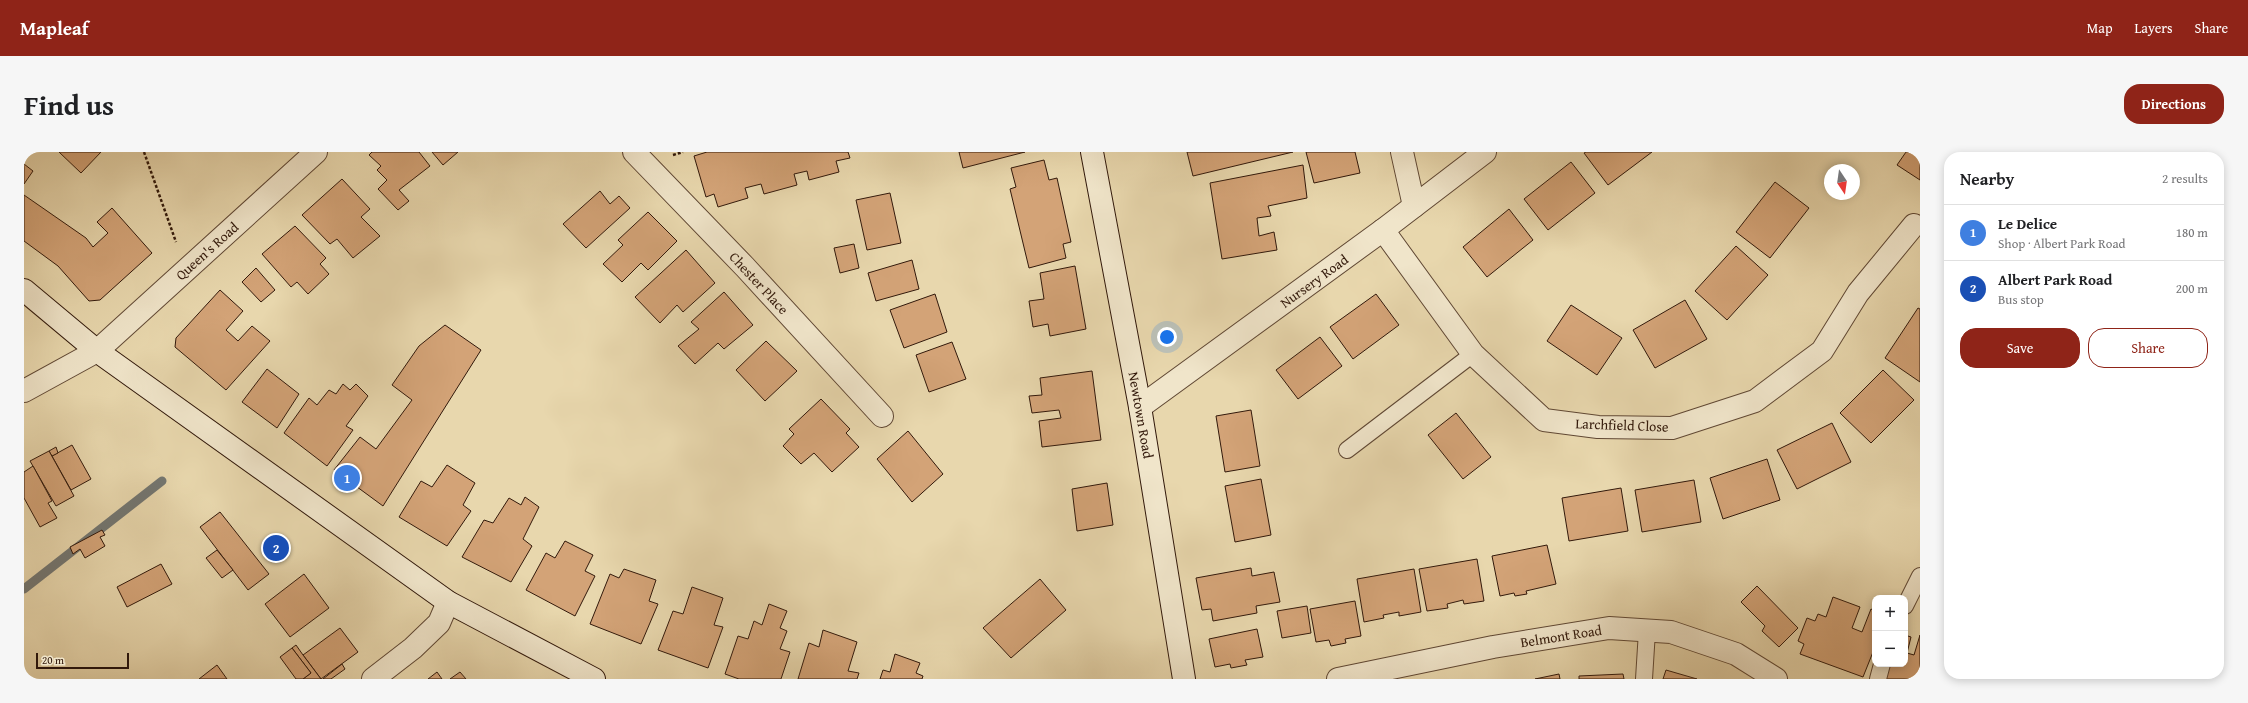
<!DOCTYPE html>
<html lang="en">
<head>
<meta charset="utf-8">
<style>
  body { margin:0; font-family:"Gentium Book Plus",serif; background:#f6f6f6; color:#202124 }
  .controls { position:absolute; right:12px; bottom:12px; display:grid; overflow:hidden; border-radius:8px; box-shadow:0 2px 10px #0003 }
  .controls button { width:36px; height:36px; display:grid; place-items:center; padding:0; border:0; border-bottom:1px solid #e0e0e0; background:#fff; color:#202124; font:20px sans-serif }
  .compass { position:absolute; left:1800px; top:12px; width:36px; height:36px; border-radius:50%; background:#fff; box-shadow:0 2px 10px #0003; rotate:167deg }
  .scale { position:absolute; left:12px; bottom:10px; width:93px; box-sizing:border-box; padding-left:4px; border:2px solid #32190b; border-top:0; font-size:11px; line-height:14px; white-space:nowrap; color:#32190b; -webkit-text-stroke:3px #f0e5ca; paint-order:stroke }
  .you { position:absolute; left:1143px; top:185px; width:14px; height:14px; margin:-10px; border:3px solid #fff; border-radius:50%; background:#1a73e8; box-shadow:0 0 0 6px #1a73e833 }
  .badge { display:grid; place-items:center; width:26px; height:26px; border-radius:50%; background:#8f2418; color:#fff; font-size:13px; font-weight:700 }
  .pin { position:absolute; translate:-50% -50%; border:2px solid #fff; box-shadow:0 1px 4px #0006 }
  .list { margin:0; padding:0; list-style:none }
  h2 { display:flex; justify-content:space-between; align-items:center; height:52px; margin:0; padding:0 16px; font-size:17px }
  h2 small { font-size:13px; font-weight:400; color:#757577 }
  .list li { display:grid; grid-template-columns:26px 1fr auto; gap:12px; align-items:center; box-sizing:border-box; height:56px; padding:0 16px; border-top:1px solid #e0e0e0 }
  .list b { display:block; font-size:15px; white-space:nowrap }
  .list p { margin:0; font-size:13px; white-space:nowrap; color:#757577 }
  .list em { font-size:13px; font-style:normal; color:#757577 }
  .actions { display:flex; gap:8px; padding:12px 16px }
  .actions a { flex:1; padding:9px 0; border:1px solid #8f2418; border-radius:16px; text-align:center; font-size:14px; color:#8f2418 }
  .actions .main { background:#8f2418; color:#fff }
  .map { position:relative; flex:none; width:1896px; height:527px; overflow:hidden; border-radius:16px }
  header { display:flex; align-items:center; gap:24px; box-sizing:border-box; height:56px; padding:0 20px; background:#8f2418; color:#fff }
  header strong { font-size:19px }
  nav { display:flex; gap:22px; margin-inline-start:auto; font-size:14px }
  .intro { display:flex; align-items:center; justify-content:space-between; box-sizing:border-box; height:96px; padding:0 24px }
  h1 { margin:0; font-size:28px }
  .button { padding:10px 18px; border-radius:16px; background:#8f2418; color:#fff; font-size:14px; font-weight:700 }
  main { display:flex; gap:24px; padding:0 24px }
  aside { flex:1; background:#fff; border-radius:16px; box-shadow:0 2px 10px #0003 }
  .map>svg:first-child { display:block }
  .lines { fill:none; stroke-linecap:round; stroke-linejoin:round }
  .stream { stroke:#737772; stroke-width:9 }
  .building { fill:#d3a377; stroke:#32190b }
  .lane-casing { stroke:#604834; stroke-width:18 }
  .street-casing { stroke:#604834; stroke-width:24 }
  .secondary-casing { stroke:#32190b; stroke-width:24 }
  .path { stroke:#32190b; stroke-width:2.5; stroke-dasharray:3 2; stroke-linecap:butt }
  .lane { stroke:#f0e5ca; stroke-width:16 }
  .street { stroke:#f0e5ca; stroke-width:22 }
  .secondary { stroke:#f0e5ca; stroke-width:22 }
  .labels { text-anchor:middle; stroke-width:3; stroke-linejoin:round; paint-order:stroke }
  .street-label { font-size:14px; fill:#32190b; stroke:#f0e5ca }
</style>
</head>
<body>
<header>
<strong>Mapleaf</strong>
<nav><a>Map</a><a>Layers</a><a>Share</a></nav>
</header>
<div class="intro"><h1>Find us</h1><a class="button">Directions</a></div>
<main>
<div class="map">
<svg width="1896" height="527" viewBox="0 0 1896 527">
  <rect width="100%" height="100%" fill="#e8d7ad"/>
  <filter id="stains"><feTurbulence type="fractalNoise" baseFrequency=".005" numOctaves="4"/><feColorMatrix values="0 0 0 0 .2 0 0 0 0 .09 0 0 0 0 .02 0 0 0 .5 -.17"/></filter>
  <radialGradient id="worn" r=".72"><stop offset=".6" stop-color="#630" stop-opacity="0"/><stop offset="1" stop-color="#630" stop-opacity=".3"/></radialGradient>
  <g class="lines">
    <polyline class="stream" points="0,437 138,329"/>
  </g>
  <g class="building">
    <polygon points="35,0 77,0 57,21"/>
    <polygon points="348,0 395,0 406,14 375,38 385,49 374,58 354,37 363,28 353,18 357,14 345,3"/>
    <polygon points="408,0 434,0 419,13"/>
    <polygon points="683,0 824,0 826,6 812,9 815,20 785,28 783,19 770,22 773,33 740,42 737,32 721,36 724,46 694,55 690,42 682,45 670,4"/>
    <polygon points="935,0 1001,0 939,16"/>
    <polygon points="1163,0 1269,0 1169,24"/>
    <polygon points="1282,0 1331,0 1336,21 1290,31"/>
    <polygon points="1562,0 1628,0 1584,33 1560,1"/>
    <polygon points="1882,0 1896,0 1896,28 1873,13"/>
    <polygon points="1020,8 1025,28 1033,26 1047,90 1039,92 1042,106 1005,116 986,37 992,35 987,16"/>
    <polygon points="1547,10 1571,41 1524,78 1500,47"/>
    <polygon points="0,12 9,19 0,32"/>
    <polygon points="1279,13 1283,46 1244,54 1247,64 1233,66 1235,84 1250,80 1253,98 1198,107 1186,31"/>
    <polygon points="318,27 346,57 337,65 356,84 329,106 313,87 306,92 278,63"/>
    <polygon points="1751,30 1785,56 1746,106 1712,80"/>
    <polygon points="576,39 586,52 595,44 606,56 562,96 539,72"/>
    <polygon points="866,41 877,91 843,98 832,48"/>
    <polygon points="0,43 62,86 69,95 84,81 73,70 88,56 128,101 76,148 65,149 34,114 0,89"/>
    <polygon points="1485,57 1509,88 1463,125 1439,95"/>
    <polygon points="624,60 653,89 624,118 617,111 598,130 579,112 599,93 594,88"/>
    <polygon points="271,74 302,106 296,112 305,122 284,142 273,130 267,135 238,102"/>
    <polygon points="830,92 835,116 816,121 810,96"/>
    <polygon points="1712,94 1744,123 1703,168 1671,139"/>
    <polygon points="662,98 691,131 659,160 653,153 636,171 611,145"/>
    <polygon points="888,108 895,137 852,149 844,121"/>
    <polygon points="1051,114 1062,177 1026,184 1024,172 1009,175 1005,149 1020,147 1016,121"/>
    <polygon points="232,116 251,138 237,150 218,130"/>
    <polygon points="196,138 219,159 202,178 214,189 228,174 246,189 202,238 151,195 152,186"/>
    <polygon points="700,140 729,173 700,197 694,191 671,212 654,194 675,177 667,170"/>
    <polygon points="911,142 923,180 880,196 866,158"/>
    <polygon points="1352,142 1375,173 1329,207 1306,175"/>
    <polygon points="1661,148 1683,187 1631,216 1609,178"/>
    <polygon points="1547,153 1598,186 1573,223 1523,189"/>
    <polygon points="1894,156 1896,157 1896,230 1861,206"/>
    <polygon points="421,173 457,198 359,354 310,318 336,285 352,297 388,248 368,233 395,194"/>
    <polygon points="1296,185 1318,214 1274,247 1252,218"/>
    <polygon points="742,189 773,219 741,249 712,218"/>
    <polygon points="928,190 942,227 905,240 892,203"/>
    <polygon points="243,217 275,242 253,276 218,250"/>
    <polygon points="1859,218 1890,248 1847,291 1816,261"/>
    <polygon points="1068,219 1077,288 1018,295 1015,269 1037,266 1035,258 1008,261 1005,244 1018,243 1016,226"/>
    <polygon points="319,232 326,238 332,232 344,244 322,274 329,278 303,314 260,281 285,246 293,253 305,238 312,242"/>
    <polygon points="797,247 826,277 822,281 835,295 808,320 790,301 777,312 759,294 770,282 765,277"/>
    <polygon points="1227,258 1236,314 1201,320 1192,264"/>
    <polygon points="1432,261 1467,305 1439,327 1404,283"/>
    <polygon points="1808,271 1827,310 1773,337 1753,298"/>
    <polygon points="884,279 919,322 888,350 853,307"/>
    <polygon points="48,293 67,327 47,338 28,304"/>
    <polygon points="32,295 34,301 28,304 25,299"/>
    <polygon points="25,299 50,344 32,354 6,309"/>
    <polygon points="1743,307 1756,348 1699,367 1686,326"/>
    <polygon points="423,313 451,331 439,353 447,359 423,394 375,365 397,329 408,335"/>
    <polygon points="9,314 28,349 24,351 33,366 16,375 0,346 0,320"/>
    <polygon points="1237,327 1247,383 1211,390 1201,334"/>
    <polygon points="1670,328 1677,370 1618,380 1611,338"/>
    <polygon points="1083,331 1089,373 1053,379 1048,337"/>
    <polygon points="1597,336 1604,379 1545,389 1538,346"/>
    <polygon points="501,345 515,355 499,387 508,394 487,430 438,405 460,368 469,371 485,346 497,353"/>
    <polygon points="196,360 245,422 224,438 176,375"/>
    <polygon points="78,378 81,383 76,385 81,394 61,406 56,397 49,402 46,395"/>
    <polygon points="541,389 569,403 561,419 571,424 551,464 502,438 522,401 531,406"/>
    <polygon points="1523,393 1532,432 1502,439 1503,442 1491,444 1490,441 1476,444 1468,404"/>
    <polygon points="193,398 209,418 198,426 182,406"/>
    <polygon points="1453,407 1460,449 1440,452 1439,448 1423,452 1424,456 1403,459 1395,417"/>
    <polygon points="137,412 148,432 103,455 93,435"/>
    <polygon points="1227,416 1228,424 1250,420 1256,450 1232,454 1233,461 1189,469 1187,457 1178,458 1172,426"/>
    <polygon points="600,417 632,428 625,449 634,452 617,492 566,472 586,422 595,426"/>
    <polygon points="1390,417 1397,460 1375,464 1375,460 1359,463 1360,466 1340,470 1333,427"/>
    <polygon points="280,422 305,456 266,485 241,452"/>
    <polygon points="1016,427 1042,458 987,506 959,476"/>
    <polygon points="1733,434 1774,476 1755,495 1738,479 1741,474 1717,450"/>
    <polygon points="668,435 699,446 690,473 699,475 684,516 634,498 649,459 659,462"/>
    <polygon points="1809,445 1836,455 1828,476 1838,480 1847,457 1851,459 1851,495 1839,525 1776,502 1780,492 1774,489 1783,466 1791,469 1794,462 1802,465"/>
    <polygon points="1331,449 1337,484 1321,487 1322,491 1307,494 1305,488 1292,490 1286,457"/>
    <polygon points="745,452 763,459 756,476 763,479 756,497 766,500 757,527 715,527 701,522 714,484 724,487 730,469 738,473"/>
    <polygon points="1283,454 1287,481 1258,486 1253,459"/>
    <polygon points="316,476 334,500 297,527 279,503"/>
    <polygon points="1233,477 1239,505 1221,508 1223,513 1207,516 1206,512 1191,515 1185,487"/>
    <polygon points="799,478 833,490 824,519 835,521 833,527 774,527 785,491 795,495"/>
    <polygon points="1881,483 1887,485 1883,501 1890,503 1896,483 1896,527 1860,527 1864,512 1881,512"/>
    <polygon points="272,493 279,503 297,527 279,527 287,521 268,496"/>
    <polygon points="268,496 287,521 279,527 272,527 256,505"/>
    <polygon points="871,502 896,511 892,521 899,524 898,527 856,527 859,518 866,520"/>
    <polygon points="318,512 321,517 307,527 299,527"/>
    <polygon points="193,513 203,527 175,527"/>
    <polygon points="1642,518 1673,527 1639,527"/>
    <polygon points="413,520 418,527 404,527"/>
    <polygon points="436,520 442,527 426,527"/>
    <polygon points="1535,522 1536,527 1511,527"/>
    <polygon points="1599,522 1600,527 1555,527 1555,524"/>
  </g>
  <g class="lines">
    <defs>
      <g id="lane">
        <polyline points="1323,298 1449,202"/>
        <polyline points="1881,454 1896,424"/>
        <polyline points="1620,527 1623,479"/>
        <polyline points="1854,527 1858,512"/>
      </g>
      <g id="street">
        <polyline points="610,0 721,115 858,264"/>
        <polyline points="1378,0 1390,54"/>
        <polyline points="1359,78 1449,202 1520,268 1574,275 1648,276 1731,249 1798,199 1834,141 1890,73"/>
        <polyline points="0,239 73,199 292,0"/>
        <polyline points="1116,255 1359,78 1461,0"/>
        <polyline points="349,527 389,496 415,471 424,450"/>
        <polyline points="1314,527 1469,495 1585,476 1647,480 1712,502 1752,527"/>
      </g>
      <g id="secondary">
        <polyline points="1068,0 1116,255 1160,527"/>
        <polyline points="0,138 73,199 424,450 570,527"/>
      </g>
    </defs>
    <use href="#lane" class="lane-casing"/>
    <use href="#street" class="street-casing"/>
    <use href="#secondary" class="secondary-casing"/>
    <g class="path">
      <polyline points="120,0 152,90"/>
      <polyline points="649,3 659,0"/>
    </g>
    <use href="#lane" class="lane"/>
    <use href="#street" class="street"/>
    <use href="#secondary" class="secondary"/>
  </g>
  <g class="labels">
    <g class="street-label">
      <text transform="translate(183 99) rotate(-42)" y="5">Queen's Road</text>
      <text transform="translate(1290 129) rotate(-36)" y="5">Nursery Road</text>
      <text transform="translate(735 131) rotate(47)" y="5">Chester Place</text>
      <text transform="translate(1117 263) rotate(80)" y="5">Newtown Road</text>
      <text transform="translate(1598 273) rotate(2)" y="5">Larchfield Close</text>
      <text transform="translate(1537 484) rotate(-9)" y="5">Belmont Road</text>
    </g>
  </g>
  <rect width="100%" height="100%" filter="url(#stains)"/>
  <rect width="100%" height="100%" fill="url(#worn)"/>
</svg>
<div class="controls">
<button>+</button>
<button>−</button>
</div>
<svg class="compass" viewBox="-18 -18 36 36"><path d="M0-13l5 13h-10z" fill="#e53935"/><path d="M0 13l5-13h-10z" fill="#757577"/></svg>
<div class="scale">20 m</div>
<div class="you"></div>
<div class="pin badge" style="left:323px;top:326px;background:#3f7fe0">1</div>
<div class="pin badge" style="left:252px;top:396px;background:#1a4fb4">2</div>
</div>
<aside>
<h2>Nearby<small>2 results</small></h2>
<ul class="list">
<li><span class="badge" style="background:#3f7fe0">1</span><div><b>Le Delice</b><p>Shop · Albert Park Road</p></div><em>180 m</em></li>
<li><span class="badge" style="background:#1a4fb4">2</span><div><b>Albert Park Road</b><p>Bus stop</p></div><em>200 m</em></li>
</ul>
<div class="actions"><a class="main">Save</a><a>Share</a></div>
</aside>
</main>
</body>
</html>
